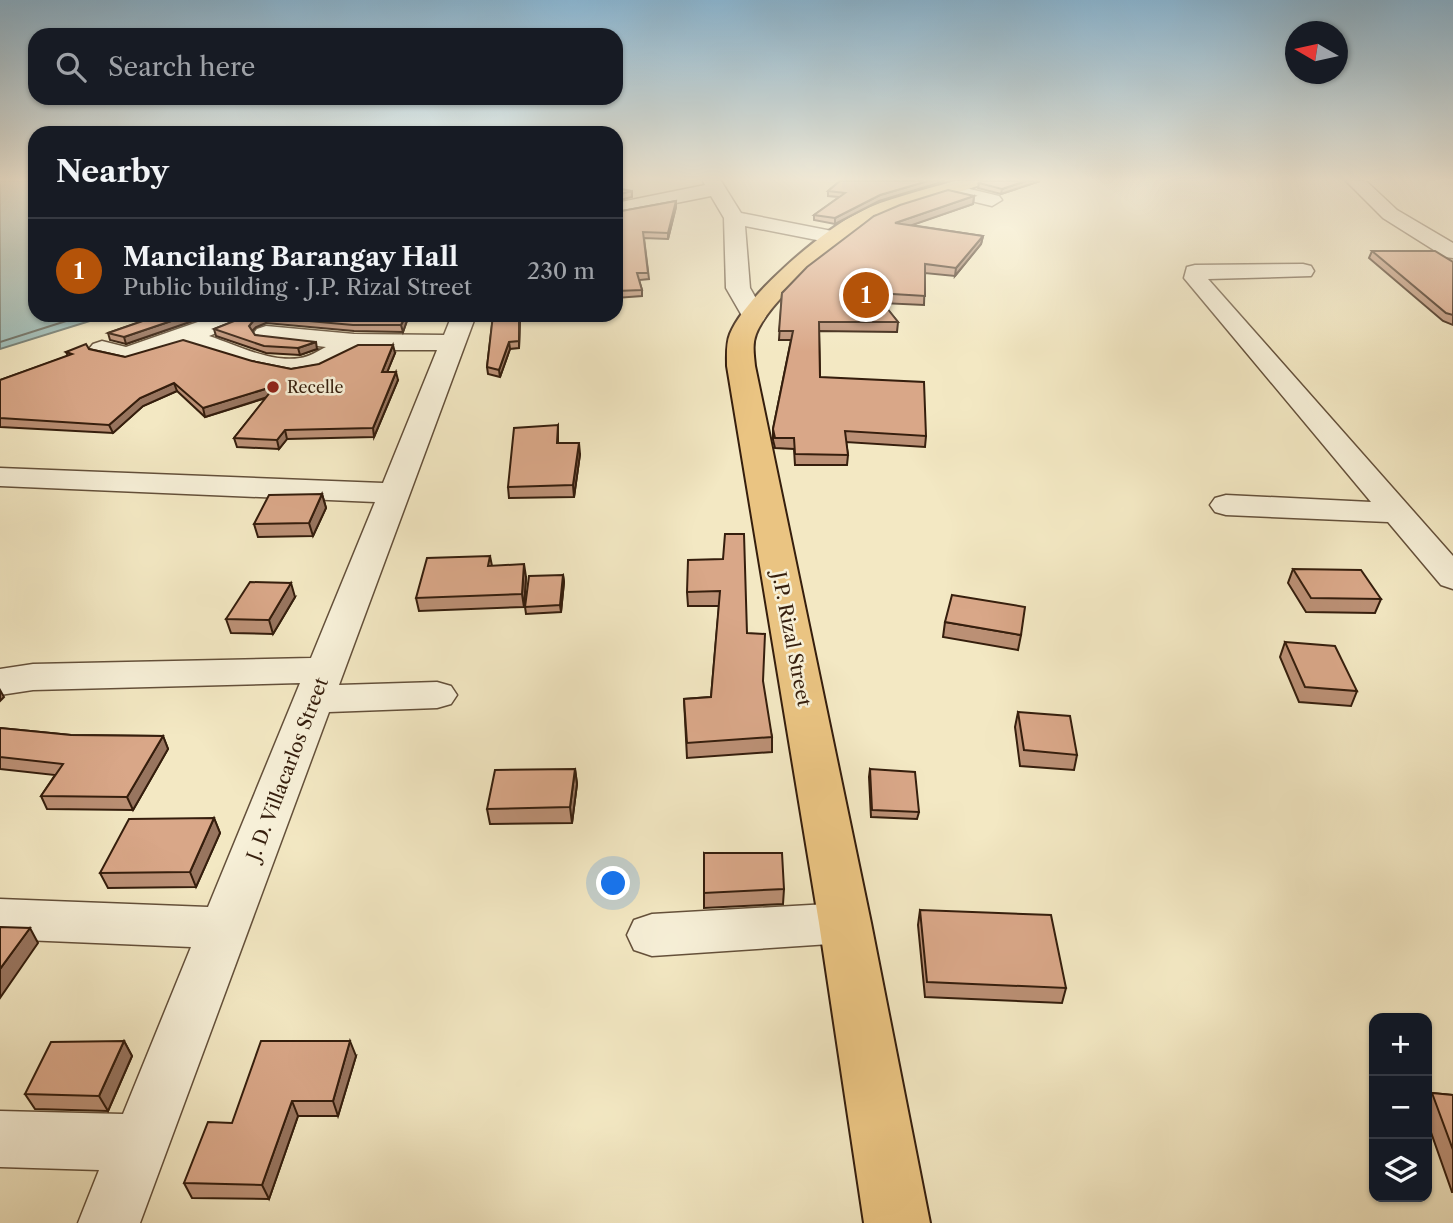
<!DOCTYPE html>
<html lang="en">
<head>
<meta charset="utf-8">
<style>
  body { margin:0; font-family:"Libre Caslon Text",serif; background:#20242c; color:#f1f3f6 }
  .controls { position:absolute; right:21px; bottom:21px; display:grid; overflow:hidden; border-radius:14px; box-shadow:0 2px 5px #0004 }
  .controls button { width:63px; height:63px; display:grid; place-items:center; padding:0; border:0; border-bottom:2px solid #363941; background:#171b24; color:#f1f3f6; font:35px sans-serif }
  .compass { position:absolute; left:1285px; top:21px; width:63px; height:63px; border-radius:50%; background:#171b24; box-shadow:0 2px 5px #0004; rotate:279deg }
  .you { position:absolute; left:614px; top:884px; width:24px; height:24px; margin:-18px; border:5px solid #fff; border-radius:50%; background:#1a73e8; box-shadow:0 0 0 10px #1a73e833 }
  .badge { display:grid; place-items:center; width:46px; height:46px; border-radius:50%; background:#b45309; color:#fff; font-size:23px; font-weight:700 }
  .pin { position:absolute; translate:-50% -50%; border:4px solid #fff; box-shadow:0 2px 7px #0006 }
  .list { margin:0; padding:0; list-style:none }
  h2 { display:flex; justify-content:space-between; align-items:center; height:91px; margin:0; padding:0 28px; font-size:30px }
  h2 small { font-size:23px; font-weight:400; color:#9ea1a6 }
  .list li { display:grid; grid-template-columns:46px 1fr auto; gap:21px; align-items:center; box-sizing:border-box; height:105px; padding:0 28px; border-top:2px solid #363941 }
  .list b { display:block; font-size:26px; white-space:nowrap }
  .list p { margin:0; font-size:23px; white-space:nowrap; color:#9ea1a6 }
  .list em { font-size:23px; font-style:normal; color:#9ea1a6 }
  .icon { flex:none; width:38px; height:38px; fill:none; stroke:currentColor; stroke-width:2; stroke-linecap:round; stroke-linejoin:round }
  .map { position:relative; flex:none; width:1453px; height:1223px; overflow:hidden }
  .search { position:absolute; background:#171b24; box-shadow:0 2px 5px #0004; left:28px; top:28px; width:595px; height:77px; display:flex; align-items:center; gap:18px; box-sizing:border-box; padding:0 24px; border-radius:21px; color:#9ea1a6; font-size:26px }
  .panel { position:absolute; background:#171b24; box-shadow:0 2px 5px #0004; left:28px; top:126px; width:595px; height:196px; border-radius:21px }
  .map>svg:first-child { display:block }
  .water { fill:#9ebfbc; stroke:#747f76; stroke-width:2 }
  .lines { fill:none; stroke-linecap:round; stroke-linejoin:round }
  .shore { stroke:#6a6e64; stroke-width:2 }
  .minor-casing { stroke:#64503a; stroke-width:3 }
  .major-casing { stroke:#351e0d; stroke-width:4 }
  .minor { fill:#f7f0d8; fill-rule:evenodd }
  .major { fill:#eac482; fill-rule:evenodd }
  .wall { fill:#bb9075; stroke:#351e0d; stroke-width:2 }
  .shaded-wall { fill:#98755f; stroke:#351e0d; stroke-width:2 }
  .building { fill:#d9a788; stroke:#351e0d; stroke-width:2 }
  .poi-dot { fill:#8f2418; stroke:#f7f0d8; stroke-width:2.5 }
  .labels { text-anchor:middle; stroke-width:5; stroke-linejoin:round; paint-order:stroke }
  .far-poi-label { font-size:16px; fill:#351e0d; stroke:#f7f0d8; text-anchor:start }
  .street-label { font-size:19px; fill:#351e0d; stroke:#f7f0d8 }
</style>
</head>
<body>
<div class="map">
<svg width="1453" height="1223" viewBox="0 0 1453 1223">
  <rect width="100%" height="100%" fill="#f3e8c3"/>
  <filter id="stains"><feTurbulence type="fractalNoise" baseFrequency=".00286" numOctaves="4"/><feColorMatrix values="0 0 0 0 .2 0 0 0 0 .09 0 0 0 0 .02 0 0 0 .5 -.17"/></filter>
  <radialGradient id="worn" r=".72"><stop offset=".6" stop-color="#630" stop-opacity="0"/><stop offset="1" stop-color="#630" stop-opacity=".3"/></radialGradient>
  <polygon class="water" points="0,181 35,181 35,315 109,315 0,349"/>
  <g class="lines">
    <polyline class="shore" points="0,342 85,315"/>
    <defs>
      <g id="minor">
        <polygon points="703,181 721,181 741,213 837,232 844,234 848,238 844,242 837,244 745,226 750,288 766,316 763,321 754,323 745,321 726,288 724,218 711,196 616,215 616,203 705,185"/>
        <polygon points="1346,181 1366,181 1397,210 1453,243 1453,258 1445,257 1383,218"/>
        <polygon points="949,184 999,196 1002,200 992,206 942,194 939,190"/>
        <polygon points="1303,264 1311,266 1314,271 1311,276 1208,279 1453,556 1453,589 1441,585 1388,522 1226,515 1215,512 1210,505 1215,498 1226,495 1371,502 1184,278 1187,267 1195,265"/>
        <path d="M218 315 246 317 243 322 209 336C236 345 271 363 300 358 309 357 318 351 326 347L257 339 253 334 257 329 266 326 354 334 444 335 452 315H476L339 685 437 682 451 686 457 695 451 704 437 708 329 712 140 1223H78L99 1170 0 1167V1111L123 1114 191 947 0 939V899L208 907 300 683 33 690 0 695V669L33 664 311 658 375 502 0 486V468L383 483 437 350H359L320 370 293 375 255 367 185 345 127 363 93 354 89 349 93 344 102 341 126 347Z"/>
        <polygon points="845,903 863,909 870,923 863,937 845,943 652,956 634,950 627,935 634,920 652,914"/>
      </g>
      <path id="major" d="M954 181H983L980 185C945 198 905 204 872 222 840 240 769 300 756 334 752 344 754 355 755 366L871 923 930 1223H864L819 923 727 366C727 355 726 344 730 334 746 295 820 233 857 213 887 198 922 191 954 181Z"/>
    </defs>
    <use href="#minor" class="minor-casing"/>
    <use href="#major" class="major-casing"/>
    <use href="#minor" class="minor"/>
    <use href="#major" class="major"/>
  </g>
  <g class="wall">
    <polygon points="840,181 879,201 835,224 814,220 814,215 839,197 828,196 828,191"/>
    <polygon points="1040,181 1001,194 978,188 979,183"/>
    <polygon points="974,196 973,204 911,225 983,236 981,244 955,276 925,273 924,305 882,303 898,322 897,332 819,331 820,377 926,436 925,447 846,442 848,455 847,465 795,465 794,449 775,448 773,440 773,429 791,340 779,340 782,293 874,216"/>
    <polygon points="676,201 676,207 668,239 644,238 649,279 639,280 642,290 642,296 616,298 616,212"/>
    <polygon points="1372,251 1453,262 1453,325 1443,321 1369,258"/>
    <polygon points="160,315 210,315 126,344 110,340 108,333"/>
    <polygon points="244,315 409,315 403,332 354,331 266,323 256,327 252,331 255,335 317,349 300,355 266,353 216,336 214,329 242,318"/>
    <polygon points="482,315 522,315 520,319 519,348 510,349 500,377 488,374 487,367 493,316 482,316"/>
    <polygon points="89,349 125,357 252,361 291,369 395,353 387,372 398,380 374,437 287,439 279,449 237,447 234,438 266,398 205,417 177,391 143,406 113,433 0,427 0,380 68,356 66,352"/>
    <polygon points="558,425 558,443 580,454 574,497 509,498 508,487"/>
    <polygon points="322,494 326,508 313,536 258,537 254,524"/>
    <polygon points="490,556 492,566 526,577 524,607 419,611 416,598"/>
    <polygon points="723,559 747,633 772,737 772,752 687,758 684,699 711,697 719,606 688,606 687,592"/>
    <polygon points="1293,569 1381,599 1375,613 1306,612 1288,583"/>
    <polygon points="563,575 564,582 561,612 526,614 525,607"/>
    <polygon points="295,597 273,634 231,633 226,619"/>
    <polygon points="945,622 1021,635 1018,650 943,637"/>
    <polygon points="1285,642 1357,691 1351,706 1299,702 1280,657"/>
    <polygon points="1018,712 1077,755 1074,770 1020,766 1015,727"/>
    <polygon points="0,728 71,735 163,736 168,749 133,810 47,809 41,796 55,775 0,769"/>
    <polygon points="575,769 577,784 572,823 490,824 487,809"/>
    <polygon points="870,769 919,812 917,819 871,817 869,777"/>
    <polygon points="214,818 220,833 196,887 108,888 100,873"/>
    <polygon points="704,853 784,889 783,904 704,908"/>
    <polygon points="920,910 1066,988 1062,1003 925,997 918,925"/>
    <polygon points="124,1041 132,1056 108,1111 35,1109 25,1094"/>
    <polygon points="356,1056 338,1116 298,1116 269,1199 192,1198 184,1183 232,1123"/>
    <polygon points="1432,1093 1453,1095 1453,1192 1452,1192 1427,1121 1427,1101"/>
  </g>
  <g class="shaded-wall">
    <polygon points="928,181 945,181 879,201 835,224 835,218 880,195"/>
    <polygon points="1026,181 1040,181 1001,194 1002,189"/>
    <polygon points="632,191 632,197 616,201 616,195"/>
    <polygon points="974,196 973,204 895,231 895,223"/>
    <polygon points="676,201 676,207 668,239 668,233"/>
    <polygon points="983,236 981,244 955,276 956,268"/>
    <polygon points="189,315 210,315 126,344 124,337"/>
    <polygon points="406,315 409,315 403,332 401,325"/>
    <polygon points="519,315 522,315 520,319 519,348"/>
    <polygon points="265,317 266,323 256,327 251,332 249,326 254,320"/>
    <polygon points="316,342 317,349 300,355 298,348"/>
    <polygon points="509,342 510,349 500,377 499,370"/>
    <polygon points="393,345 395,353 384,380 382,372"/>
    <polygon points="396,372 398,380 374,437 373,428"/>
    <polygon points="174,383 177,391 143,406 113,433 109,425 140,398"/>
    <polygon points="275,386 277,394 205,417 203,408"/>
    <polygon points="285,430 287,439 279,449 277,440"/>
    <polygon points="579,443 580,454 574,497 573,485"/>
    <polygon points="322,494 326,508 313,536 309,523"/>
    <polygon points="524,564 526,577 524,607 522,594"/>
    <polygon points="563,575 564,582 561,612 560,605"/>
    <polygon points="291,583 295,597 273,634 269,620"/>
    <polygon points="0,690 4,697 0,701"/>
    <polygon points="163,736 168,749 133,810 127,797"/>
    <polygon points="575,769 577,784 572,823 570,807"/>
    <polygon points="214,818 220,833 196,887 190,872"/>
    <polygon points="30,928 38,943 0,998 0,969"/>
    <polygon points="124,1041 132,1056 108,1111 99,1096"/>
    <polygon points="350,1041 356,1056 338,1116 333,1101"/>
    <polygon points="292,1101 298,1116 269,1199 262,1185"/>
  </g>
  <g class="building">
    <polygon points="840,181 928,181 880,195 835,218 814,215 845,193 828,191"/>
    <polygon points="982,181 1026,181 1002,189 979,183"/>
    <polygon points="616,188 632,191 616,195"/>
    <polygon points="948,190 974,196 895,223 983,236 956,268 925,264 925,296 875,293 898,322 819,322 820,377 924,382 926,436 845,431 848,455 795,454 794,438 775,438 773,429 793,331 779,331 782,293 807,267 874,216 900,205"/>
    <polygon points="676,201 668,233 643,232 648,273 637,273 642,290 616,291 616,212"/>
    <polygon points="1372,251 1435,251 1453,262 1453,315 1446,313"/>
    <polygon points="160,315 189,315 124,337 108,333"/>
    <polygon points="244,315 406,315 401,325 353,325 265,317 254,320 249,326 255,335 316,342 298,348 264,346 214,329 242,318"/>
    <polygon points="493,315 519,315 519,341 509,342 499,370 487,367"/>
    <polygon points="183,340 252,361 291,369 319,364 358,345 393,345 382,372 396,372 373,428 285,430 277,440 234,438 275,386 203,408 174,383 140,398 109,425 0,418 0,380 72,354 66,352 86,344 89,349 125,357"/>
    <polygon points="558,425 557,443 579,443 573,485 508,487 514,428"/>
    <polygon points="322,494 309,523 254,524 269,495"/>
    <polygon points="725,534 744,534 747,633 765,634 763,681 772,737 687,743 684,699 711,697 720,591 687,592 688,560 723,559"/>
    <polygon points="490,556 488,566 524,564 522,594 416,598 427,558"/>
    <polygon points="1293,569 1361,570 1381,599 1311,598"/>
    <polygon points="563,575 560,605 525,607 529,576"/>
    <polygon points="250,582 291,583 269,620 226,619"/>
    <polygon points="952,595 1025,607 1021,635 945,622"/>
    <polygon points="1285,642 1335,646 1357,691 1305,687"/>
    <polygon points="1018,712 1070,716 1077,755 1024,750"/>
    <polygon points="0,728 71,735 163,736 127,797 41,796 63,764 0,757"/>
    <polygon points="575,769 570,807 487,809 495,770"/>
    <polygon points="870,769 915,772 919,812 872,810"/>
    <polygon points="214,818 190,872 100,873 129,819"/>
    <polygon points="704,853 782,853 784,889 704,893"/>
    <polygon points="920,910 1051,915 1066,988 927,982"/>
    <polygon points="0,927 30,928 0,969"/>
    <polygon points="124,1041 99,1096 25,1094 51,1042"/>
    <polygon points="261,1041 350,1041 333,1101 292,1101 262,1185 184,1183 208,1122 232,1123"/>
    <polygon points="1432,1093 1453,1095 1453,1150"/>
  </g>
  <linearGradient id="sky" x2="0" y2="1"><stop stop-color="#8ab8d6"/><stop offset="0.51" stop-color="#faf5e4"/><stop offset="1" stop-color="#faf5e4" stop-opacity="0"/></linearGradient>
  <rect width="1453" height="352" fill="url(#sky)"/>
  <circle class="poi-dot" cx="273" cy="387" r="7"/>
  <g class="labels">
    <g class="far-poi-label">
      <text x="287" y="393">Recelle</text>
    </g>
    <g class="street-label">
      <text transform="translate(792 639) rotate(79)" y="7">J.P. Rizal Street</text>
      <text transform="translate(287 769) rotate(-69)" y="7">J. D. Villacarlos Street</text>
    </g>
  </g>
  <rect width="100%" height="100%" filter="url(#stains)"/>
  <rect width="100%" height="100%" fill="url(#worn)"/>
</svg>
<div class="controls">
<button>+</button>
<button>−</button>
<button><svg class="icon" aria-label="layers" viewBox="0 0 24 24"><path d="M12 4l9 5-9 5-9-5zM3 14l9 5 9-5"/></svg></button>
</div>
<svg class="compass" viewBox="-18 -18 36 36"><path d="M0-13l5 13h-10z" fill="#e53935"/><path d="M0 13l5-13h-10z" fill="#9ea1a6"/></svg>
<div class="you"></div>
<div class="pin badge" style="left:866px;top:295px">1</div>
<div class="search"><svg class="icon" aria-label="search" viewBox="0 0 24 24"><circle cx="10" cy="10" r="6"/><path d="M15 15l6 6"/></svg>Search here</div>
<section class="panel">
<h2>Nearby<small></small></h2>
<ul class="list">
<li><span class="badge">1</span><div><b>Mancilang Barangay Hall</b><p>Public building · J.P. Rizal Street</p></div><em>230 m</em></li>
</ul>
</section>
</div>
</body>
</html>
